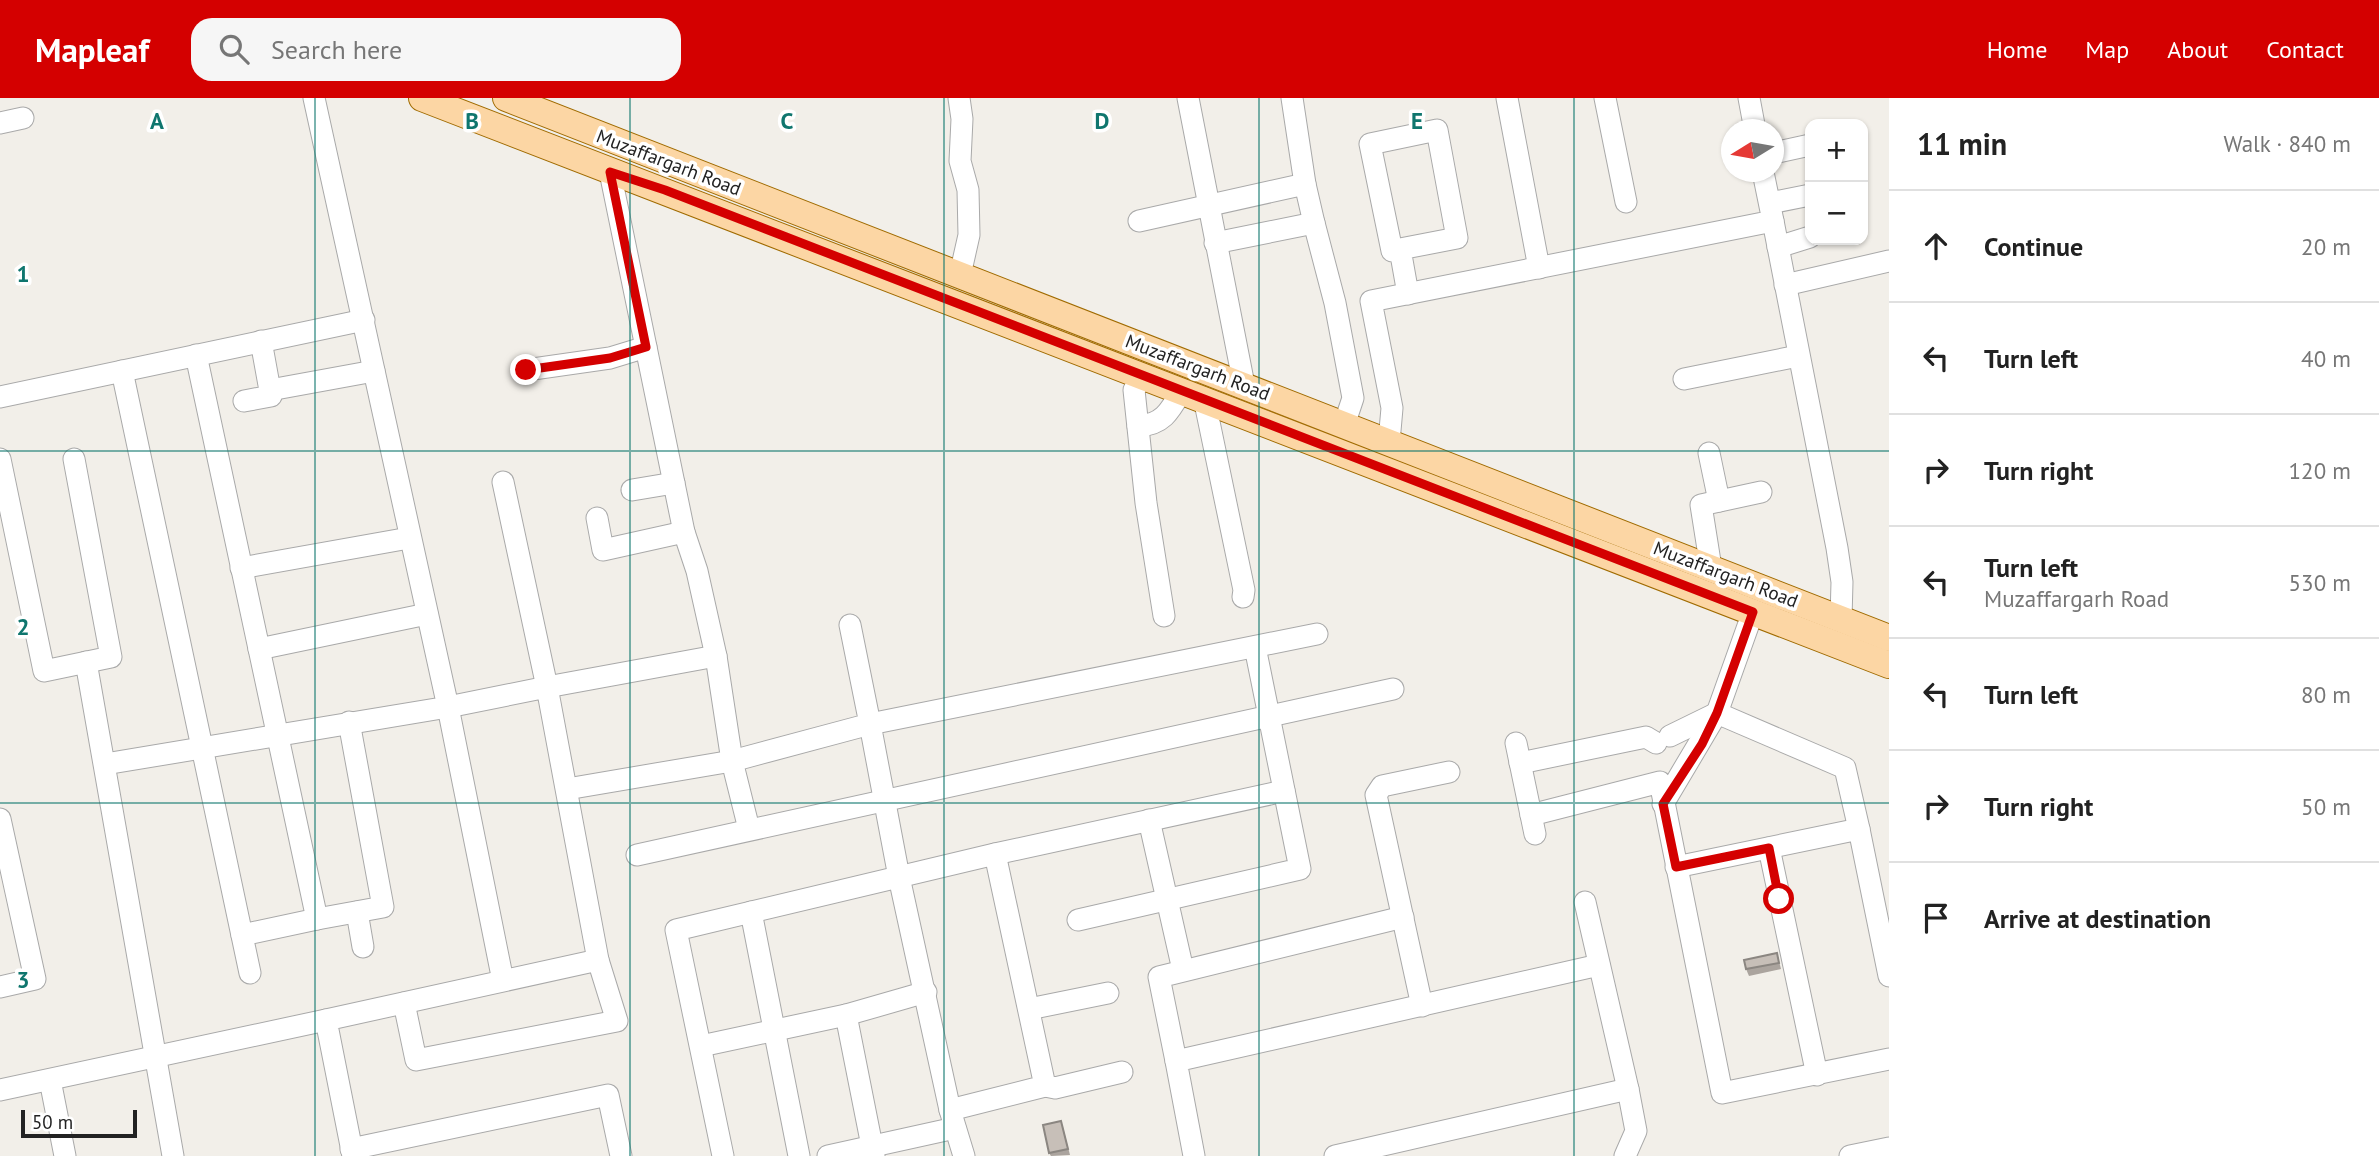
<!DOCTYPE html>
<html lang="en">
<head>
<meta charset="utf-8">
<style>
  body { margin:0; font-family:"PT Sans",sans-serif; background:#f6f6f6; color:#222 }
  .controls { position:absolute; right:21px; top:21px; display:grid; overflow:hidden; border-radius:14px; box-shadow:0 2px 5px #0004 }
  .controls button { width:63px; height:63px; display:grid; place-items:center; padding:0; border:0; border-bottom:2px solid #e0e0e0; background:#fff; color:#222; font:35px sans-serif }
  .compass { position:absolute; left:1721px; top:21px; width:63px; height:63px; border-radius:50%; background:#fff; box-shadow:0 2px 5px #0004; rotate:259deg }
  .scale { position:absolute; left:21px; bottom:18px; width:116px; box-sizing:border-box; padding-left:7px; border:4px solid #222; border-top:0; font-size:19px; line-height:24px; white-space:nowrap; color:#222; -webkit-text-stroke:5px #fff; paint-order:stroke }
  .stop { position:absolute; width:21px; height:21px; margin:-16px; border:5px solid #d40000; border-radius:50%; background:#fff }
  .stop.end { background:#d40000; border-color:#fff; box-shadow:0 2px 7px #0008 }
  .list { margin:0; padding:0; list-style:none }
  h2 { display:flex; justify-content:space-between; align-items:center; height:91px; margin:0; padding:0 28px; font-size:30px }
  h2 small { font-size:23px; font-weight:400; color:#767676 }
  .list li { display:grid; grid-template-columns:46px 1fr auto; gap:21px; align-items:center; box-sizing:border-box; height:112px; padding:0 28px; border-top:2px solid #e0e0e0 }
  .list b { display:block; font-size:26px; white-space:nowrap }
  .list p { margin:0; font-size:23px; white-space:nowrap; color:#767676 }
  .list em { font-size:23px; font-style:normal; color:#767676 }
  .icon { flex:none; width:38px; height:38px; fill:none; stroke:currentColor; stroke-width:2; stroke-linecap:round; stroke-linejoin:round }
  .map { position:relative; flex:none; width:1889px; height:1058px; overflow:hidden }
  header { display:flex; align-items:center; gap:42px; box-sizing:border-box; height:98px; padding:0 35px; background:#d40000; color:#fff }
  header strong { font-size:33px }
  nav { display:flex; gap:38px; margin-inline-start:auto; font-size:24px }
  .search { width:490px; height:63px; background:#f6f6f6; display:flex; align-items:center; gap:18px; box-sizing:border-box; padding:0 24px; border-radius:21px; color:#767676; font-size:26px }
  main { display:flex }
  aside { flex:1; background:#fff }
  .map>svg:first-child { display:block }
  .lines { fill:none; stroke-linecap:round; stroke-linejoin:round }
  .minor-casing { stroke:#a9a9a9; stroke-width:23 }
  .major-casing { stroke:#a06b00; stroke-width:28 }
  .minor { stroke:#fff; stroke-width:21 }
  .major { stroke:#fcd6a4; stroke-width:26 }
  .wall { fill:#aba49e }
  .building { fill:#c7bfb8; stroke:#8b8681; stroke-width:2 }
  .route { stroke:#d40000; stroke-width:9 }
  .grid { fill:none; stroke:#0f766e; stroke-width:2; stroke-opacity:0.55 }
  .labels { text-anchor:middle; stroke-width:7; stroke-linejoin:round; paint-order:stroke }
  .street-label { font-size:19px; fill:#222; stroke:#fff }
  .grid-label { font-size:23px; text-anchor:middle; font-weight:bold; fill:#0f766e; stroke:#fff; stroke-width:7; stroke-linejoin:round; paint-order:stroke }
</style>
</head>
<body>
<header>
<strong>Mapleaf</strong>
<div class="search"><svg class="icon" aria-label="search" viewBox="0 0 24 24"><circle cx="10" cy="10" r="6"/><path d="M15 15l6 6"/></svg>Search here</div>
<nav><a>Home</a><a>Map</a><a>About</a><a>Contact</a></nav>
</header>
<main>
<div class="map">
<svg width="1889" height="1058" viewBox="0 0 1889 1058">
  <rect width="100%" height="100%" fill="#f2efe9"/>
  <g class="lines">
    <defs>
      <g id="minor">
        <polyline points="959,0 962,21 960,63 968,92 969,137 960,177"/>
        <polyline points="1188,0 1244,287"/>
        <polyline points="1507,0 1539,170"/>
        <polyline points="1605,0 1626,104"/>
        <polyline points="1749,0 1755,32"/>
        <polyline points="0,25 23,20"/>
        <polyline points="1773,55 1810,47"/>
        <polyline points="610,74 684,434 697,473 716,558"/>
        <polyline points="1770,105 1810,97"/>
        <polyline points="1139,123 1305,86 1292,0"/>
        <polyline points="1773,123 1837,450 1842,484 1841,521"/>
        <polyline points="1314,125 1335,205 1353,300 1344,327"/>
        <polyline points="1215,145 1314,125 1305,86"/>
        <polyline points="1778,149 1810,139"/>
        <polyline points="1400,151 1457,140 1437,32 1370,46 1392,153 1400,151 1408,196"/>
        <polyline points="1785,187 1889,163"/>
        <polyline points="196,257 317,821 242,837"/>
        <polyline points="526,272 610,260 646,249"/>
        <polyline points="122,273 250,875"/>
        <polyline points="1143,277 1134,292 1146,405 1164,518"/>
        <polyline points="1684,281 1798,258"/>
        <polyline points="270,292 374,273"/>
        <polyline points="0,299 364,222"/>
        <polyline points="1204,300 1244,492 1243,499"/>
        <polyline points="244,303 271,298 261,243"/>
        <path d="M1138 328C1163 327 1170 313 1182 292"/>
        <polyline points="1389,344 1392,310 1371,203 1773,123 1763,74"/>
        <polyline points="1709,355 1719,403"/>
        <polyline points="0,361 44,573 111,559 74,361"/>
        <polyline points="503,384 547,589 716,558 732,663 749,731"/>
        <polyline points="632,392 674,385"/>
        <polyline points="597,420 603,452 684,434"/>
        <polyline points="241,470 409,440"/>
        <polyline points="1711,470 1701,407 1761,394"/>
        <polyline points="259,551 427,516"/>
        <polyline points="86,564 173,1058"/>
        <polyline points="1670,638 1717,615 1845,670 1859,731"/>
        <polyline points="1516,645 1535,736"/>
        <polyline points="1520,665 1646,639 1656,645"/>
        <polyline points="105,666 448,609 314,0"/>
        <polyline points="567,691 732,663 870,626 850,527"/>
        <polyline points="1663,706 1717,615 1753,514"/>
        <polyline points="1531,717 1660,684 1722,995 1889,961"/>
        <polyline points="0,721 35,881 0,889"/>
        <polyline points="1149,722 1183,872"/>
        <polyline points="1769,750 1817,977"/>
        <polyline points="637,757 1393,591"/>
        <polyline points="1676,769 1859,731 1889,878"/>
        <polyline points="1585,804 1628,991"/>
        <polyline points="357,814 363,849"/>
        <polyline points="751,814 799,1058"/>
        <polyline points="317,821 383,809 349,624"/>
        <polyline points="1078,822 1300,771 1255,549"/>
        <polyline points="404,905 416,962 617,923 598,862"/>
        <polyline points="1422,908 1376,697 1382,688 1449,674"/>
        <polyline points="1029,911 1108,895"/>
        <polyline points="846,917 874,1058"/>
        <polyline points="701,948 846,917 926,894"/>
        <polyline points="1176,963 1159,879 1403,819"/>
        <polyline points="50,982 65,1058"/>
        <polyline points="1045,988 1055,990 1122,974"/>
        <polyline points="0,992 326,922"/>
        <polyline points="950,1012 1045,988 995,756"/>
        <polyline points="351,1051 608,997 621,1058"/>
        <polyline points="353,1058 326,922 598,862 547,589 448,609 503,883"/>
        <polyline points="723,1058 676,832 995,756 1284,693"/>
        <polyline points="828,1058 955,1030"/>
        <polyline points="964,1058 950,1012 899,779 870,626 1317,536"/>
        <polyline points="1194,1058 1176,963 1599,867"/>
        <polyline points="1335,1058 1628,991 1636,1033 1625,1058"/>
        <polyline points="1850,1058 1889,1050"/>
      </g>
      <g id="major">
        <polyline points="422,0 1889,567"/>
        <polyline points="506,0 1889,540"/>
      </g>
    </defs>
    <use href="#minor" class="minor-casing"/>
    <use href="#major" class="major-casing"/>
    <use href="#minor" class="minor"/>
    <use href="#major" class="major"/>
  </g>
  <g class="wall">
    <polygon points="1777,855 1781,871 1749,878 1746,871"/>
    <polygon points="1063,1029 1070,1057 1051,1058 1049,1055"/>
  </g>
  <g class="building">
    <polygon points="1777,855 1779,865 1746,871 1744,862"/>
    <polygon points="1061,1023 1068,1051 1049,1055 1043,1027"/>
  </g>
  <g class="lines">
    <polyline class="route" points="526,272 610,260 646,249 610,74 665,92 1753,514 1717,615 1702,646 1663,706 1676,769 1769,750 1779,801"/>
  </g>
  <path class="grid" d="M315 0V1058M630 0V1058M944 0V1058M1259 0V1058M1574 0V1058M0 353H1889M0 705H1889"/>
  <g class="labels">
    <g class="street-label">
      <text transform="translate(669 64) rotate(21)" y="7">Muzaffargarh Road</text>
      <text transform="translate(1198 269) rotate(21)" y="7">Muzaffargarh Road</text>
      <text transform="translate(1726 476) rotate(21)" y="7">Muzaffargarh Road</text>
    </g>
  </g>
  <g class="grid-label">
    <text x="157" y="31">A</text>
    <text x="472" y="31">B</text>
    <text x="787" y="31">C</text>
    <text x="1102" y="31">D</text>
    <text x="1417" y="31">E</text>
    <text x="23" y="184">1</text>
    <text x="23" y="537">2</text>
    <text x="23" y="890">3</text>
  </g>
</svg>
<div class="controls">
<button>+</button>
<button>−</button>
</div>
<svg class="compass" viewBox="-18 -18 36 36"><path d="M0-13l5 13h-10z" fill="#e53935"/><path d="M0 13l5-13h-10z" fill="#767676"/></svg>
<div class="scale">50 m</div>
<div class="stop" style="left:1779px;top:801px"></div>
<div class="stop end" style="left:526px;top:272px"></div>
</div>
<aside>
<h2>11 min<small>Walk · 840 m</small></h2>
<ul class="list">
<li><svg class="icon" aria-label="ahead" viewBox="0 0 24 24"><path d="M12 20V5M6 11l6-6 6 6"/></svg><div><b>Continue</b></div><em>20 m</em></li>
<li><svg class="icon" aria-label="left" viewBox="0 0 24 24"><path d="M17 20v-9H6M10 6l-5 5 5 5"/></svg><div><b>Turn left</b></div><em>40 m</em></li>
<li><svg class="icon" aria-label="right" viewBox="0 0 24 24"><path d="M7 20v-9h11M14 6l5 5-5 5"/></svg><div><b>Turn right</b></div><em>120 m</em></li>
<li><svg class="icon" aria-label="left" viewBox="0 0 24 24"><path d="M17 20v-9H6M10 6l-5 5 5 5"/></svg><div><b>Turn left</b><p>Muzaffargarh Road</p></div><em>530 m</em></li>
<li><svg class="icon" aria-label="left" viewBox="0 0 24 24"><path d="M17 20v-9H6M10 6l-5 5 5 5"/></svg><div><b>Turn left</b></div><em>80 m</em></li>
<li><svg class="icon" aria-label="right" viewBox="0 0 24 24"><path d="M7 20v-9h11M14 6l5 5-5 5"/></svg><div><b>Turn right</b></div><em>50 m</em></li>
<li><svg class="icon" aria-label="arrive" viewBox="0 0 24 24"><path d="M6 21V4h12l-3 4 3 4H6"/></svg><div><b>Arrive at destination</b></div></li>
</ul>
</aside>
</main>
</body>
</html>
